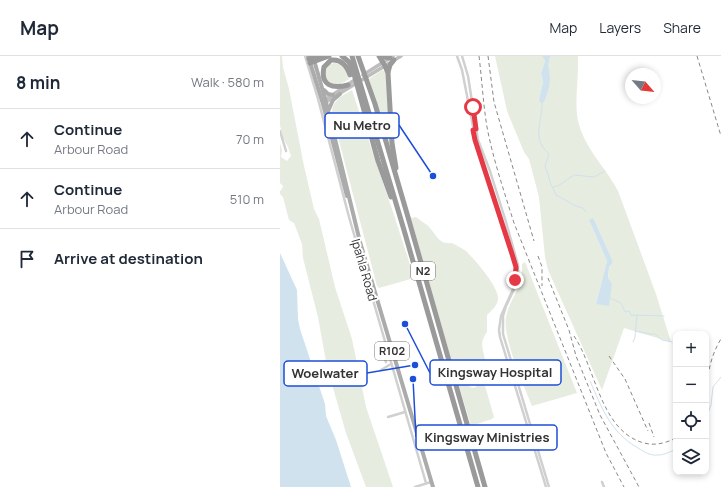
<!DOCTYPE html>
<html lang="en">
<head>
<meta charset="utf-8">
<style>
  body { margin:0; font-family:Manrope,sans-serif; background:#f6f6f7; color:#1f2937 }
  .controls { position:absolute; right:12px; bottom:12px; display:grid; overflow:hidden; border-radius:8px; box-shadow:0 2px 6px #0003 }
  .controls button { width:36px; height:36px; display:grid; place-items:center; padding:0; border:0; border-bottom:1px solid #e0e1e3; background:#fff; color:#1f2937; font:20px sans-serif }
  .compass { position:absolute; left:345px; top:12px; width:36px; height:36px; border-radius:50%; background:#fff; box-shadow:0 2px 6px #0003; rotate:118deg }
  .stop { position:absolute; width:12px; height:12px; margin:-9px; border:3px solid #e63946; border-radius:50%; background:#fff }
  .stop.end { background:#e63946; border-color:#fff; box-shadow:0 1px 4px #0008 }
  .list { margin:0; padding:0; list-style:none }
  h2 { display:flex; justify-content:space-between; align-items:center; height:52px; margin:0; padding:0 16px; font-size:17px }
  h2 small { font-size:13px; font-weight:400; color:#747a83 }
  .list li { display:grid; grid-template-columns:26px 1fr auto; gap:12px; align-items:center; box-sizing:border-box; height:60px; padding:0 16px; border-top:1px solid #e0e1e3 }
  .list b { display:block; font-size:15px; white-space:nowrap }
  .list p { margin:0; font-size:13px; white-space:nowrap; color:#747a83 }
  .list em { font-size:13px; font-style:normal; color:#747a83 }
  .icon { flex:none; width:22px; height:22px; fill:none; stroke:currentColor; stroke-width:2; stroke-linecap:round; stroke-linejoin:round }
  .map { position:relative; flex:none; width:441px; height:431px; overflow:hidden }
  header { display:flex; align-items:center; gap:24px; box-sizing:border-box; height:56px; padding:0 20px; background:#fff; border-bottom:1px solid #e0e1e3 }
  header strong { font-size:19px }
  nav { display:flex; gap:22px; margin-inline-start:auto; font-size:14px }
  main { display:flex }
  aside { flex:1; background:#fff }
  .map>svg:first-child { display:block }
  .green { fill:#e6ecdf; fill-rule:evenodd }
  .water { fill:#cfe2ee }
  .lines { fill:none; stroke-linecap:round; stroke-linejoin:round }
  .stream { stroke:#cfe2ee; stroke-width:1 }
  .minor { stroke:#d0d0d0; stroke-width:2.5 }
  .secondary { stroke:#bdbdbd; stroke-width:3.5 }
  .primary { stroke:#ababab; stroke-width:4 }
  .motorway { stroke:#9a9a9a; stroke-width:5 }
  .rail { stroke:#888; stroke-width:1; stroke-dasharray:4 3; stroke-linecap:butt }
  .route { stroke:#e63946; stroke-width:5 }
  .labels { text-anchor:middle; stroke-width:4; stroke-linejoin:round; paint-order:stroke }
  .shield { fill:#fff; stroke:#707070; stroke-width:1 }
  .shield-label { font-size:11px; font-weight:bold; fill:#333 }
  .street-label { font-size:12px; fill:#333; stroke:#fff }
  .leader { fill:none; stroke:#1d4ed8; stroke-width:1.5 }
  .callout-dot { fill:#1d4ed8; stroke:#fff; stroke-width:1.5 }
  .callout { fill:#fff; stroke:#1d4ed8; stroke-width:1.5 }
  .callout-label { font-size:13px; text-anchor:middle; font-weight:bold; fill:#333 }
</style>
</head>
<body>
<header>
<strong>Map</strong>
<nav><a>Map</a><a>Layers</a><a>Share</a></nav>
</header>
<main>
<aside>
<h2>8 min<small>Walk · 580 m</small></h2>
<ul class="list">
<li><svg class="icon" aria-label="ahead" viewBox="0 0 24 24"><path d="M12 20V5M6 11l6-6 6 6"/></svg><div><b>Continue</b><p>Arbour Road</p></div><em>70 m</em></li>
<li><svg class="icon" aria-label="ahead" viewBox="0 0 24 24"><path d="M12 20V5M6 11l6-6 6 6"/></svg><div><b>Continue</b><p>Arbour Road</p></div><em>510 m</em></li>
<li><svg class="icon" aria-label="arrive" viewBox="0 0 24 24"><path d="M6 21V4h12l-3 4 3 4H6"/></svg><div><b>Arrive at destination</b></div></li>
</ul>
</aside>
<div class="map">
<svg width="441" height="431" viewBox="0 0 441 431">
  <rect width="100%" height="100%" fill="#fff"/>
  <g class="green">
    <polygon points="0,0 2,0 3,11 9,33 24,110 34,153 39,163 55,231 72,283 86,351 113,431 86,431 66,377 47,311 38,261 23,202 22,188 14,167 9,164 3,141 0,138 0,135 2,133 3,130 0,127 0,87 2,94 1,101 7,105 11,100 8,91 3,82 0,69"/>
    <path d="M215 0H262L265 5 261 17 263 26 259 43 267 37 270 23 268 6 271 0H298C299 20 295 40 297 59 301 89 325 110 338 135L376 238 391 286 344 272 322 334 268 214 265 201 259 141 249 103 244 96 227 55ZM309 164 332 208 329 211 328 223 332 228 316 248 327 205Z"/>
    <path d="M55 7C64 8 66 15 69 23 59 30 54 31 45 22L46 12 50 8Z"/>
    <polygon points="102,14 104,15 106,17 111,99 89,23"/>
    <path d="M72 34C92 97 115 158 134 222L99 232 97 230 52 58C52 44 62 40 72 34Z"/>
    <path d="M136 161C139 164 143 166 147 169 156 177 158 189 172 187 177 190 182 192 186 195 195 204 220 232 218 244 217 250 211 255 207 259V276C199 287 203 292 205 304L198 305 185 310 184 311 190 331 194 332 197 330 198 327 193 313 196 310 199 309 214 361 212 363 191 370 156 253 131 162Z"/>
    <path d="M245 206 297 337 252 350C244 330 222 281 226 261 230 241 244 232 242 208Z"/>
  </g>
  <g class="water">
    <path d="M262 0H271C266 7 270 14 270 22 270 30 267 39 264 46L262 47 260 46 259 43 263 26 261 17 265 5Z"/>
    <polygon points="313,162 332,204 332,208 329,211 328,222 332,228 329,250 316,248 327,205 309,164"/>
    <polygon points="0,197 17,234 18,263 20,273 45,348 46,360 56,384 71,431 0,431"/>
  </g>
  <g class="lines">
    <g class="stream">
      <path d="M262 46C263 58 255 77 261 88 263 92 266 95 269 98L265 110C267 116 269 120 270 126 271 131 275 134 276 139L296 150 303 152 306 156"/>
      <polyline points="273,131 278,130 294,119 314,121 325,115"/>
      <polyline points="330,242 341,247 345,256 349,255 351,259 384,260"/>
      <polyline points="355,275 370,278 375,278 382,284 392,286"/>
      <polyline points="353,286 355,281 357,259"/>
      <path d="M310 325C322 352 330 376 358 392 364 396 371 400 378 399 384 399 390 396 396 393"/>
      <polyline points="426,362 431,349 433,331 441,321"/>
    </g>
    <g class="minor">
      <polyline points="25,0 38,43 69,161 146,427"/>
      <polyline points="177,0 182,14 197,91 211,131 236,211 234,231 221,260 219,274 220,281 266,431"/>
      <polyline points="182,0 188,20 198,84 210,115 226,166 238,209 238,217 235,231 226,250 223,260 223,278 269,431"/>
      <polyline points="0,75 6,95"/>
      <polyline points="104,300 106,306"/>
      <polyline points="101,301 108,299"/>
      <polyline points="101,314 111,308"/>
      <polyline points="108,361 125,356"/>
      <polyline points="322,426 324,431"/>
      <polyline points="135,431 151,426"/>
    </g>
    <g class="secondary">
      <polyline points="83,19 113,0"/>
      <polyline points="45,44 76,23"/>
      <polyline points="44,47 121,0"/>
    </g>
    <g class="primary">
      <polyline points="28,0 43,48 67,140"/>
      <polyline points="34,4 46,46 80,186 153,431"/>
      <polyline points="44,34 48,38 53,39"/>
      <polyline points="49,53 53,44 60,38"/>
    </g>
    <g class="motorway">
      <polyline points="62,0 69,6 74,18 98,105 111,141"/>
      <polyline points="72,0 124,174 198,431"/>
      <polyline points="78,0 95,48 130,168 205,431"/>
      <polyline points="99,0 105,10 108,17 112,87 116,112"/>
      <polyline points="100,0 110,2"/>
      <polyline points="29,3 40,0"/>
      <polyline points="30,7 49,0"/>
      <polyline points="108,16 110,9 114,4"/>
      <path d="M68 29C53 33 40 30 44 11L51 4C61 3 67 10 70 19"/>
    </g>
    <g class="rail">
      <path d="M199 0C202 24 203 47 207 71 213 103 224 135 234 167L326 397 344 431"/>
      <polyline points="208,0 214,46 254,185"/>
      <polyline points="417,0 441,80"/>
      <polyline points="258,200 262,211 262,230"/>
      <polyline points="268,222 289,274 296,300 320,359 359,431"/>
      <path d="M294 280C316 312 320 375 364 387 375 390 386 387 396 382"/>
      <polyline points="329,300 345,323 368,375"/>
      <path d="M426 334C428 316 431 299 441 283"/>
      <polyline points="369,367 374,381"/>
    </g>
  </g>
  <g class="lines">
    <polyline class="route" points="193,51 196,73 193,74 195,84 232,198 236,211 235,224"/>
  </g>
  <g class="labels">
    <g class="shield">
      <rect x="131" y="206" width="24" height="18" rx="3"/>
      <rect x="95" y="286" width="34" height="18" rx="3"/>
    </g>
    <g class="shield-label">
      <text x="143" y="219">N2</text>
      <text x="112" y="299">R102</text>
    </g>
    <g class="street-label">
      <text transform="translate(84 214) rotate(74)" y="4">Ipahla Road</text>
    </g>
  </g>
  <path class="leader" d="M153 120L119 69M125 268L150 317M135 309L87 317M133 323L136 381"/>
  <g class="callout-dot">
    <circle cx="153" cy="120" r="4"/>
    <circle cx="125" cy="268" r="4"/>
    <circle cx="135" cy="309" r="4"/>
    <circle cx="133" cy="323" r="4"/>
  </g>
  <g class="callout">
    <rect x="45" y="57" width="74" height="25" rx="4"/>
    <rect x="150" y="304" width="131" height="25" rx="4"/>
    <rect x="4" y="305" width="83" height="25" rx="4"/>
    <rect x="136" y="369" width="141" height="25" rx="4"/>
  </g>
  <g class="callout-label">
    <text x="82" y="74">Nu Metro</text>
    <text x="215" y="321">Kingsway Hospital</text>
    <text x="45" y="322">Woelwater</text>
    <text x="207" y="386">Kingsway Ministries</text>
  </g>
</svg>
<div class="controls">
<button>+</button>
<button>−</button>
<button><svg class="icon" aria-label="locate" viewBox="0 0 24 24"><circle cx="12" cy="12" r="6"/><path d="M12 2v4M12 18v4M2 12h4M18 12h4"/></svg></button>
<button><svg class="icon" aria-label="layers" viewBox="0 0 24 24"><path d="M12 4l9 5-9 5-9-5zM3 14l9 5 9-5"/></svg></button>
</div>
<svg class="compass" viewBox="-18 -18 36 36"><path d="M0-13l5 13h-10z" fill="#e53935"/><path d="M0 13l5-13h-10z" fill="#747a83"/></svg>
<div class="stop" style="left:193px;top:51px"></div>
<div class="stop end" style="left:235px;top:224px"></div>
</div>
</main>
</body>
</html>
